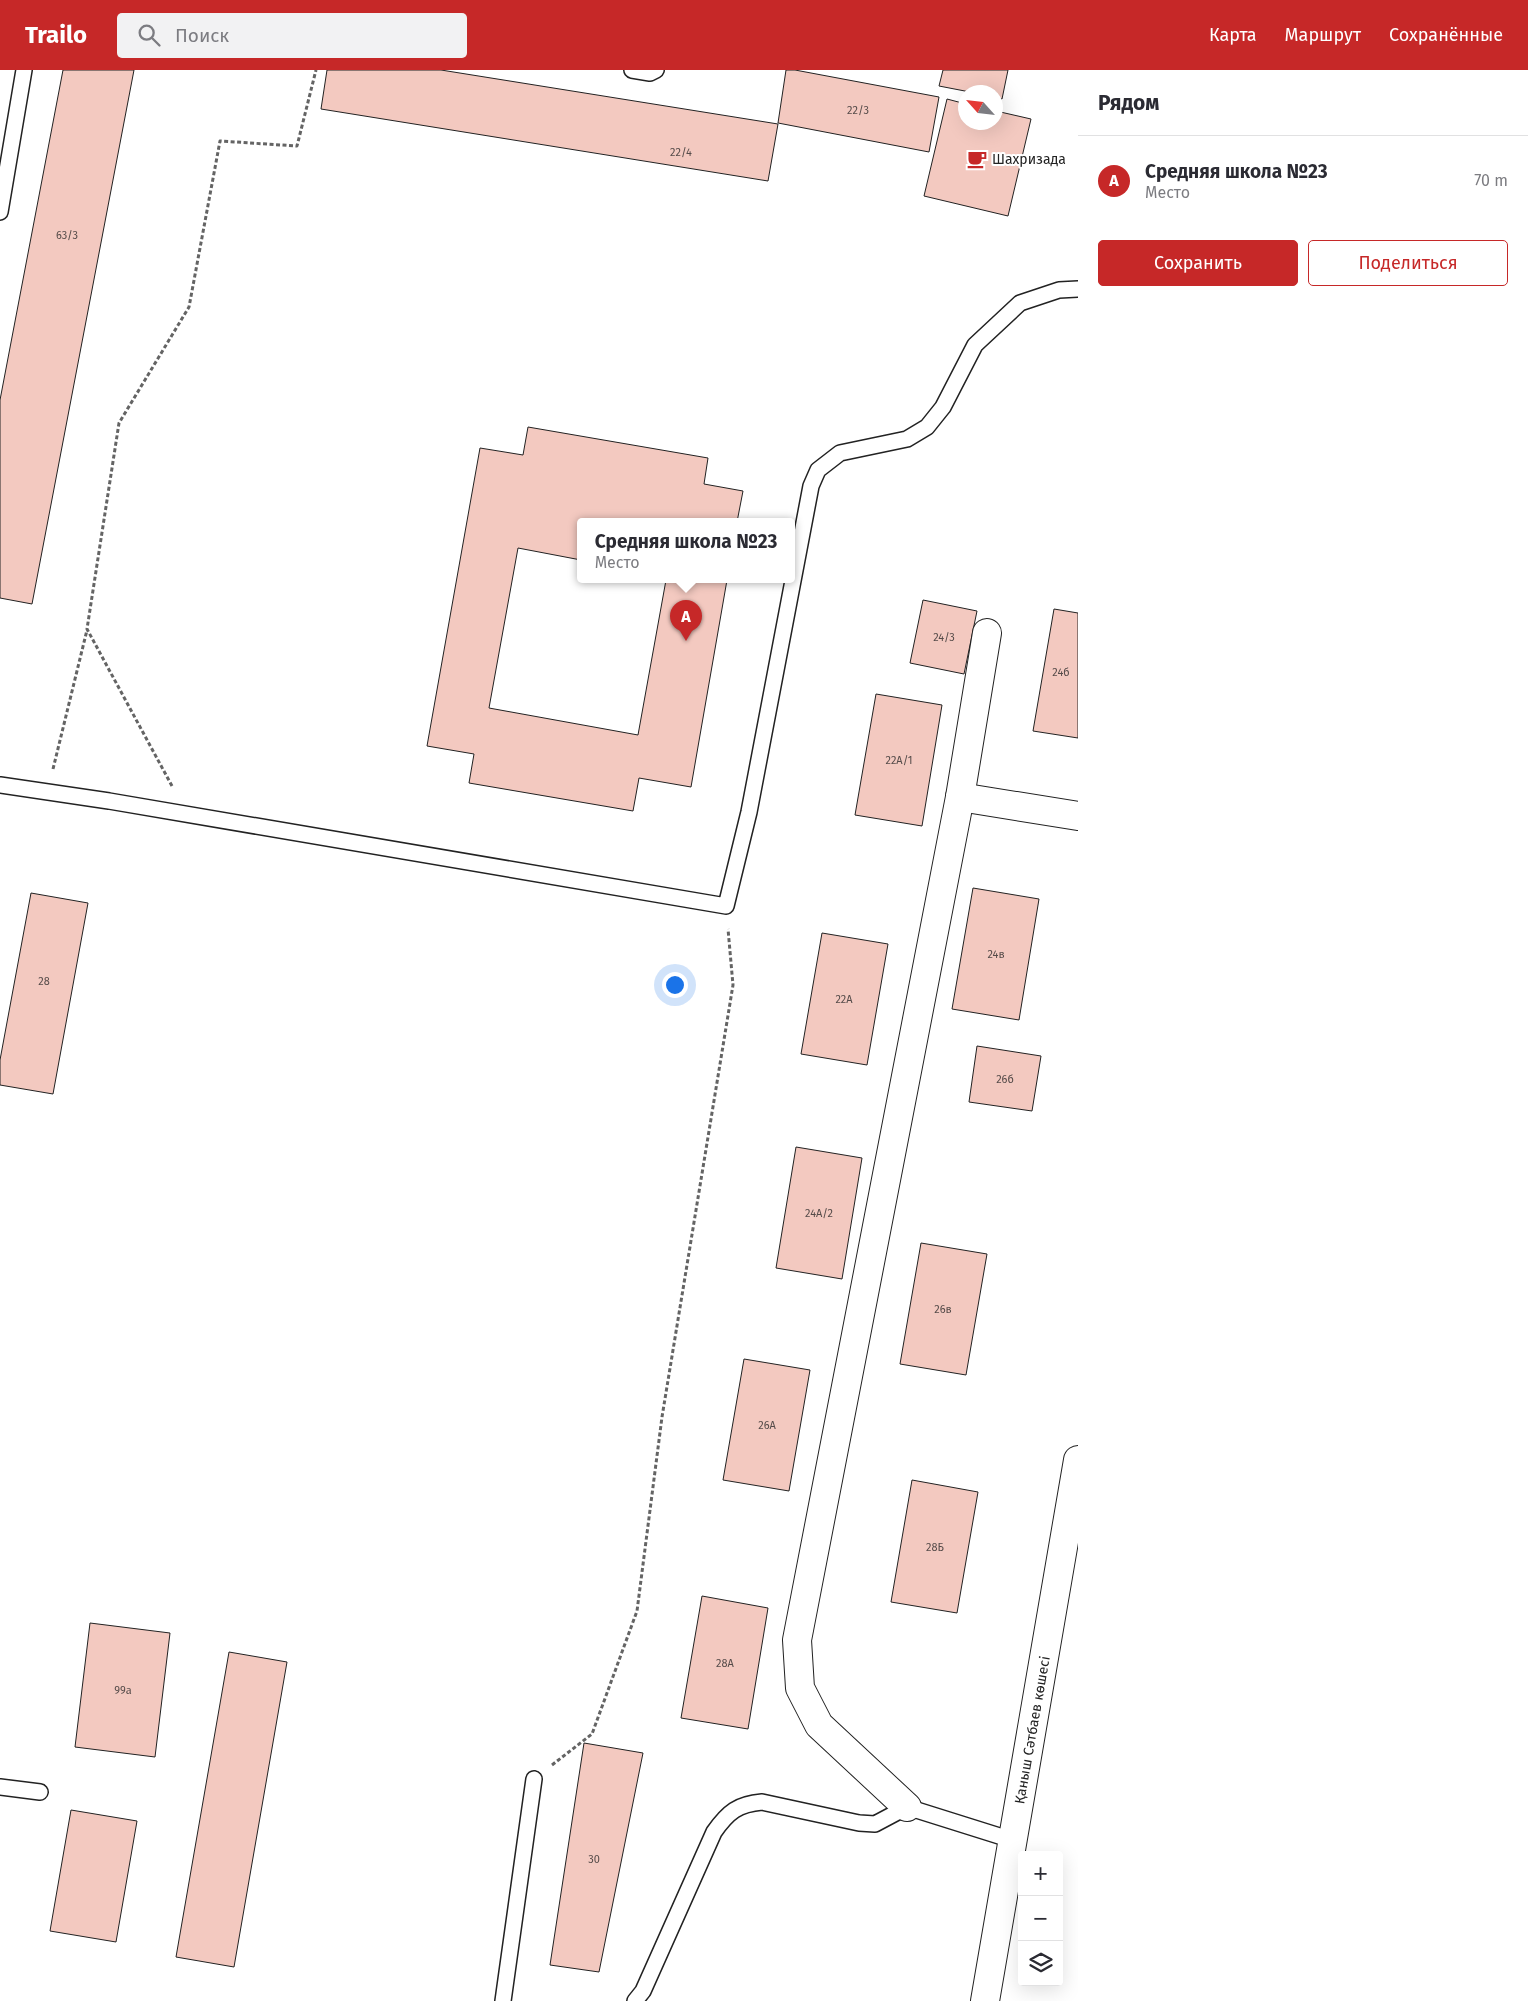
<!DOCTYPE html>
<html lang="ru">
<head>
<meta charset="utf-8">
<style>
  body { margin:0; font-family:"Fira Sans",sans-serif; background:#f2f2f3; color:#2b2b33 }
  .controls { position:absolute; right:15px; bottom:15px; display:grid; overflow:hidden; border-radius:5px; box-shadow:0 5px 20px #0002 }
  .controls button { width:45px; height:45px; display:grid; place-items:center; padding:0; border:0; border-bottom:1px solid #e1e1e2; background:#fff; color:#2b2b33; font:25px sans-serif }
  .compass { position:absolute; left:958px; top:15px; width:45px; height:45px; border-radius:50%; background:#fff; box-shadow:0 5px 20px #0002; rotate:297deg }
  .you { position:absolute; left:674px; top:914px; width:18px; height:18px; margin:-12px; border:4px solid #fff; border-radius:50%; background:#1a73e8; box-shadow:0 0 0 8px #1a73e833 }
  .badge { display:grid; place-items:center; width:32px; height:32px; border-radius:50%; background:#c62828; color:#fff; font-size:16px; font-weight:700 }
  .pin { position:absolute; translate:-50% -41px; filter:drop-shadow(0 1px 2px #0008) }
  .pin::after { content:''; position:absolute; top:26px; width:18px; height:15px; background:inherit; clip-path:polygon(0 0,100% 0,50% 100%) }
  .popup { position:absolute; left:577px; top:448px; width:218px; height:65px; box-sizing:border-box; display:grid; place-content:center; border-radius:5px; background:#fff; filter:drop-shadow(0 1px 4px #0005); font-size:16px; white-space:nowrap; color:#7c7c81 }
  .popup b { font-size:19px; color:#2b2b33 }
  .popup::after { content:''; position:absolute; left:50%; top:100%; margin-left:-10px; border:10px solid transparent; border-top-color:#fff }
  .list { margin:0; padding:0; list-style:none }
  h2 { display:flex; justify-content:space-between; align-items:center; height:65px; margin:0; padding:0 20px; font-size:21px }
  h2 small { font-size:16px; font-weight:400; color:#7c7c81 }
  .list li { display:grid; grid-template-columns:32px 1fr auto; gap:15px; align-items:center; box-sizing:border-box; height:90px; padding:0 20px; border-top:1px solid #e1e1e2 }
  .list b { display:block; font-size:19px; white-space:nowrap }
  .list p { margin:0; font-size:16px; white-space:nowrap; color:#7c7c81 }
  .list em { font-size:16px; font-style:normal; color:#7c7c81 }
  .actions { display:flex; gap:10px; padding:15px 20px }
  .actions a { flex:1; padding:11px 0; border:1px solid #c62828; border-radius:5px; text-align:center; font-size:18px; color:#c62828 }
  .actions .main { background:#c62828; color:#fff }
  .icon { flex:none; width:28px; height:28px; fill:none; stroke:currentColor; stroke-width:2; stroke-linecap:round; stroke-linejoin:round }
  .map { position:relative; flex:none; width:1078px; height:1931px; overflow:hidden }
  header { display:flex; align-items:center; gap:30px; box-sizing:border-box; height:70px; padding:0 25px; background:#c62828; color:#fff }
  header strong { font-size:24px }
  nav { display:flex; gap:28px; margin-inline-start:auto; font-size:18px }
  .search { width:350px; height:45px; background:#f2f2f3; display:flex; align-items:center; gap:12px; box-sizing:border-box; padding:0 18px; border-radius:5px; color:#7c7c81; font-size:19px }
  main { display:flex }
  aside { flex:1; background:#fff }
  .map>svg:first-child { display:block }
  .building { fill:#f3c9c0; stroke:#222 }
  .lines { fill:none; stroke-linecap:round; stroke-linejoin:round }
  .lane-casing { stroke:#222; stroke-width:18 }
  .street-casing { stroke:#222; stroke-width:30 }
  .path { stroke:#646464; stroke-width:3; stroke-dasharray:4 2.5; stroke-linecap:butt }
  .lane { stroke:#fff; stroke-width:15 }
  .street { stroke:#fff; stroke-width:28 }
  .labels { text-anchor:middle; stroke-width:4; stroke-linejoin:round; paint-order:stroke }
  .number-label { font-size:11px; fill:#564c4a }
  .poi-label { font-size:14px; fill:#222; stroke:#fff; text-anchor:start }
  .street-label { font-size:14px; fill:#222; stroke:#fff }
</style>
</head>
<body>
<header>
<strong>Trailo</strong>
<div class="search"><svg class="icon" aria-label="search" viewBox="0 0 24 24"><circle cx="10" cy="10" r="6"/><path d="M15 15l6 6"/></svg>Поиск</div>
<nav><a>Карта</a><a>Маршрут</a><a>Сохранённые</a></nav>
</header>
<main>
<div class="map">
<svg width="1078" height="1931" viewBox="0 0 1078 1931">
  <rect width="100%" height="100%" fill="#fff"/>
  <g class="building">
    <polygon points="63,0 134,0 32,534 0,528 0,330"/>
    <polygon points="327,0 441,0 778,54 768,111 321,39"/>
    <polygon points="786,0 795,0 939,27 929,82 778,53"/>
    <polygon points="943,0 1008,0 1002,29 996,28 996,22 970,22 939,16"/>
    <polygon points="947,29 966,34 966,52 996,52 996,41 1031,49 1008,146 924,126"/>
    <polygon points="528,357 708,388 704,414 743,421 737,452 581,452 581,490 518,478 489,638 638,665 666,510 727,510 691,717 639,708 633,741 469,713 474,684 427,676 480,378 523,385"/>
    <polygon points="923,530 977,541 964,604 910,593"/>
    <polygon points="1054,539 1078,543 1078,668 1033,661"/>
    <polygon points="876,624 942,635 922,756 855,745"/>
    <polygon points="973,818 1039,829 1019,950 952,939"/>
    <polygon points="31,823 88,833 53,1024 0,1015 0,990"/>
    <polygon points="822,863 888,874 867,995 801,984"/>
    <polygon points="977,976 1041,986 1032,1041 969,1032"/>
    <polygon points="796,1077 862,1088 842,1209 776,1198"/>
    <polygon points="921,1173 987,1184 966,1305 900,1294"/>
    <polygon points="744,1289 810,1300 789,1421 723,1410"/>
    <polygon points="912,1410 978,1422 957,1543 891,1532"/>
    <polygon points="702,1526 768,1538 748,1659 681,1648"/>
    <polygon points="90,1553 170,1563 155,1687 75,1677"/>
    <polygon points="229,1582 287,1592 234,1897 176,1887"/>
    <polygon points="584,1673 643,1683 599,1902 550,1895"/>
    <polygon points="71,1740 137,1751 116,1872 50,1861"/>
  </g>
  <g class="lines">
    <defs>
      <g id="lane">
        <polyline points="632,0 650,3 656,0"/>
        <polyline points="0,142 24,0"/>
        <polyline points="0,715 109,731 726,836 749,742 811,416 818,400 840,383 907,369 927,357 943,337 975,275 1020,233 1059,220 1078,219"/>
        <polyline points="0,1717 40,1722"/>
        <polyline points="503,1931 534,1709"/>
        <path d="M635 1931 643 1921 714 1762C728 1742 738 1734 762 1732L859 1753 875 1754 907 1737 1012 1770"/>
      </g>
      <g id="street">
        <polyline points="960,727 1078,746"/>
        <polyline points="907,1737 819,1655 800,1618 797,1570 960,727 987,563"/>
        <polyline points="985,1931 1078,1390"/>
      </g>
    </defs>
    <use href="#lane" class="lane-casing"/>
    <use href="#street" class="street-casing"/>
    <g class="path">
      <polyline points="53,699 87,560"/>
      <polyline points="172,716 87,559 119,353 189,237 220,71 297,76 316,0"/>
      <polyline points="552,1695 592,1664 637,1541 662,1347 733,915 728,859"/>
    </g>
    <use href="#lane" class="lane"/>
    <use href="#street" class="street"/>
  </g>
  <defs>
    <symbol id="cafe-bare" viewBox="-9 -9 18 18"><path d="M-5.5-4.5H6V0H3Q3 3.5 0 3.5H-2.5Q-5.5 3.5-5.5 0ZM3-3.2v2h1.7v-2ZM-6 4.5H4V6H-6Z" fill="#c62828" stroke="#fff" stroke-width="2.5" paint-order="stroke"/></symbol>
  </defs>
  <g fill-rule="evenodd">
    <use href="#cafe-bare" x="963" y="75" width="28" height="28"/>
  </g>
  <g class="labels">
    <g class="number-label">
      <text x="858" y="44">22/3</text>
      <text x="681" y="86">22/4</text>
      <text x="67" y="169">63/3</text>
      <text x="944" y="571">24/3</text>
      <text x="1061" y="606">24б</text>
      <text x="899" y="694">22А/1</text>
      <text x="996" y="888">24в</text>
      <text x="44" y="915">28</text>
      <text x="844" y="933">22А</text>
      <text x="1005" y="1013">26б</text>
      <text x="819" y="1147">24А/2</text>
      <text x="943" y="1243">26в</text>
      <text x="767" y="1359">26А</text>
      <text x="935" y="1481">28Б</text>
      <text x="725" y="1597">28А</text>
      <text x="123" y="1624">99а</text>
      <text x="594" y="1793">30</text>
    </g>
    <g class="poi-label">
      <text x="992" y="94">Шахризада</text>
    </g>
    <g class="street-label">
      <text transform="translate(1032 1660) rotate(-80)" y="5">Қаныш Сәтбаев көшесі</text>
    </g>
  </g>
</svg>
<div class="controls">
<button>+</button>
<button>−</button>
<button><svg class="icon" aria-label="layers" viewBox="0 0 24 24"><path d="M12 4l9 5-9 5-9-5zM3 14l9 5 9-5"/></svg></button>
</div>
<svg class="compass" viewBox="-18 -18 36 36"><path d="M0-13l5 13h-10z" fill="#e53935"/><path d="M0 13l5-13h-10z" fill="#7c7c81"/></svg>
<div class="you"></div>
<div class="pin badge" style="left:686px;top:571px">A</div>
<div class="popup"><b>Средняя школа №23</b>Место</div>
</div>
<aside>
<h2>Рядом<small></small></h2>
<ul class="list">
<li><span class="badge">A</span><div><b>Средняя школа №23</b><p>Место</p></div><em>70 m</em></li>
</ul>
<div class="actions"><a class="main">Сохранить</a><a>Поделиться</a></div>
</aside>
</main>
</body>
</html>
